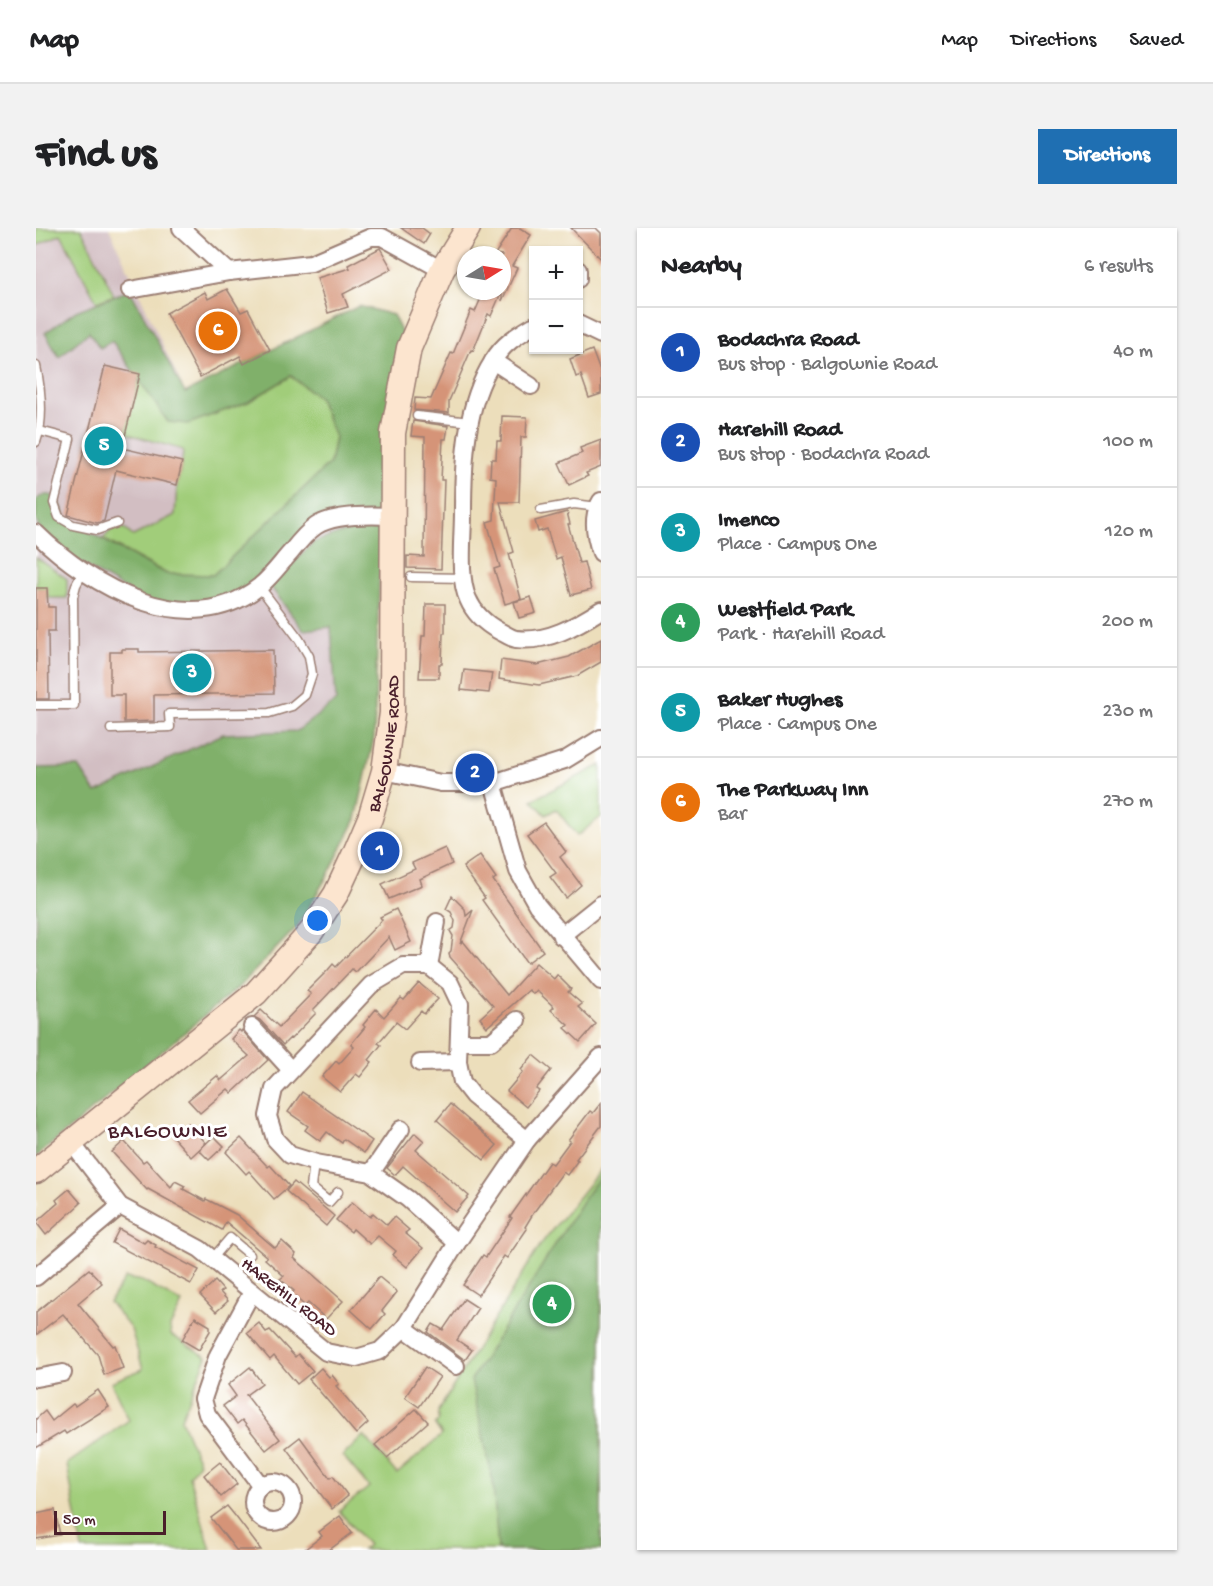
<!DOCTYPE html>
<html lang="en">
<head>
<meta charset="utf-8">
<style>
  body { margin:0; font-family:"Gochi Hand",sans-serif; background:#f2f2f2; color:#202124 }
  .controls { position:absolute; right:18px; top:18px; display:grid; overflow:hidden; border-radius:0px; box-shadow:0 2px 4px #0004 }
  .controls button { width:54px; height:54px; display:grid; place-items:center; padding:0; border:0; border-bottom:2px solid #e0e0e0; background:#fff; color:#202124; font:30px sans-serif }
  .compass { position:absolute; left:421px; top:18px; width:54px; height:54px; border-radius:50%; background:#fff; box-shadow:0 2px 4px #0004; rotate:79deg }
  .scale { position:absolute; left:18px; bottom:15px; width:112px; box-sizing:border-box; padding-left:6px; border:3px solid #4a1f2b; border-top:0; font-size:16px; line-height:21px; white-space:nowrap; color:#4a1f2b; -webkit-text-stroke:4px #fff; paint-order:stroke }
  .you { position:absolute; left:282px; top:693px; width:21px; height:21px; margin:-15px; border:4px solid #fff; border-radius:50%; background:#1a73e8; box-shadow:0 0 0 9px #1a73e833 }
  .badge { display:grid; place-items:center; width:39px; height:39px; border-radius:50%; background:#1f6fb2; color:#fff; font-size:20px; font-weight:700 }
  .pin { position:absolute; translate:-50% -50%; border:3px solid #fff; box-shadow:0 2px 6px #0006 }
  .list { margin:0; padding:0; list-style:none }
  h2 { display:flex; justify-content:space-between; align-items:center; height:78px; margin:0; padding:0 24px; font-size:26px }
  h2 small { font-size:20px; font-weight:400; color:#757577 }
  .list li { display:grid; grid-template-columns:39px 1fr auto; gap:18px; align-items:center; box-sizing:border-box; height:90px; padding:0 24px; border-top:2px solid #e0e0e0 }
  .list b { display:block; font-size:22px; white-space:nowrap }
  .list p { margin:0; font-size:20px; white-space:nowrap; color:#757577 }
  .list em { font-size:20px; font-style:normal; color:#757577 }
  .map { position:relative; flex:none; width:565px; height:1322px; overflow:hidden; border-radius:0px }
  header { display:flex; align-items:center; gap:36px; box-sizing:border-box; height:84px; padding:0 30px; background:#fff; border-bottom:2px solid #e0e0e0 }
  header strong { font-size:28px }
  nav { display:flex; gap:33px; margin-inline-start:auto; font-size:21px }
  .intro { display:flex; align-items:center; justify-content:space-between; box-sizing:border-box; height:144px; padding:0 36px }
  h1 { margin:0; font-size:42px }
  .button { padding:15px 27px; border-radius:0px; background:#1f6fb2; color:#fff; font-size:21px; font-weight:700 }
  main { display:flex; gap:36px; padding:0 36px }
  aside { flex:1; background:#fff; border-radius:0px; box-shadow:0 2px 4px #0004 }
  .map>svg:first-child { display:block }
  .industrial { fill:#d2bec2 }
  .green { fill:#a1cd7a; stroke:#767652; stroke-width:1.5 }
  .forest { fill:#80b06a; stroke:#65684a; stroke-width:1.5 }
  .building { fill:#d59478 }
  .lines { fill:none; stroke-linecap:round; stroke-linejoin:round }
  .lane-casing { stroke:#9b7e73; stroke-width:11 }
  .street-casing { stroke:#9b7e73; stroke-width:20 }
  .secondary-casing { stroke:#9b7e73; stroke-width:27 }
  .lane { stroke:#fff; stroke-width:8 }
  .street { stroke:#fff; stroke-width:16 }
  .secondary { stroke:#fce5cf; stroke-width:24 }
  .labels { text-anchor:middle; stroke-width:6; stroke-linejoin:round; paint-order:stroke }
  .street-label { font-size:18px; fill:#4a1f2b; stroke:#fff }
  .quarter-label { font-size:21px; letter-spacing:1.5px; fill:#4a1f2b; stroke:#fff }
</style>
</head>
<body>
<header>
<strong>Map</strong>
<nav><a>Map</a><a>Directions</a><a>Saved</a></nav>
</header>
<div class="intro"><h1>Find us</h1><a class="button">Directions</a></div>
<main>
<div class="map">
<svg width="565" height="1322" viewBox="0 0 565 1322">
  <rect width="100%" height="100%" fill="#fff"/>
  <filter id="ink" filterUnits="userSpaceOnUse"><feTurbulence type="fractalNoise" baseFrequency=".0167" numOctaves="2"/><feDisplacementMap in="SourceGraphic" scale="12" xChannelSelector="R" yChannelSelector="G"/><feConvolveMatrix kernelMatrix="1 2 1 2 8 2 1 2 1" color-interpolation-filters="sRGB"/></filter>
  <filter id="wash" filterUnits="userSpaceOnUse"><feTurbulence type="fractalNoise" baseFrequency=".008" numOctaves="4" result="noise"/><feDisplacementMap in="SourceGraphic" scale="24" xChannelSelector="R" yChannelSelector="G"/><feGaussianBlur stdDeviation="1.35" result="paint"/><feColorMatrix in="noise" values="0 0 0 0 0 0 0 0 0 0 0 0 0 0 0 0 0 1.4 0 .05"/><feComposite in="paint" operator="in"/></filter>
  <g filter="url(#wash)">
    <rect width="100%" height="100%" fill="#ecdebb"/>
    <polygon class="industrial" points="0,0 73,0 149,165 323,78 347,259 338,510 320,591 292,647 261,699 204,758 0,929"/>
    <g class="green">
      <polygon points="0,0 45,0 78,67 61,74 25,6 0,18"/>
      <polygon points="104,146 132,194 212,174 254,148 283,170 299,209 294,235 177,347 131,346 67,311 81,295 97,308 139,287 141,257 146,234 147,222 89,205"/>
      <polygon points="0,329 31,351 31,370 12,370 11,360 0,360"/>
      <polygon points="565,537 565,589 541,608 520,581 510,587 496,572"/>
      <polygon points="565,941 565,1322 326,1322 332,1317 303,1283 333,1259 307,1228 328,1207 361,1246 406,1207 399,1197 403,1192 402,1183 505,1016"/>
      <polygon points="89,1050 106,1053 146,1075 134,1099 135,1107 171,1129 145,1191 163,1235 153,1248 175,1322 46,1322 31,1236 93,1192 75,1154 107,1141 95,1101 73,1074"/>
    </g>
    <g class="forest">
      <path d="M94 62 149 165 323 78 357 87 373 120 356 288 281 297 194 374 116 377 11 316 0 293V272C8 265 13 266 22 270L30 290 85 322 131 346 177 347 294 235 299 209 283 170 255 148 212 174 152 196 132 194 76 113 64 120 53 104 23 129 9 105 40 83Z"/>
      <polygon points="318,301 345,301 338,510 320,591 292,647 261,699 204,758 0,929 0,540 43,539 60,565 187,506 261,503 300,473 295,399 267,402 234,358 278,314"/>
      <polygon points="565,947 565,1322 462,1322 457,1254 435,1152 548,970"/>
    </g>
    <g id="blocks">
      <g class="building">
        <polygon points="365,0 386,0 394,6 388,16"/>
        <polygon points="476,0 484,0 495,7 476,38 481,40 466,73 466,63 455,88 452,86 437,123 435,122 413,173 413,185 378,182 379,170 395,171 415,125 417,126 435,82 439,84 448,63 466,63 466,27 459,26"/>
        <polygon points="535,0 560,0 565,5 565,31"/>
        <polygon points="344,20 356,41 307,66 312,79 292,85 281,50 314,40 312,37"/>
        <polygon points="191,61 205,84 212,81 234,122 208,136 204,128 164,149 130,85 169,64 172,71"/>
        <polygon points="556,122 565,146 565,166 553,170 545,147 540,149 534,131"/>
        <polygon points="69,138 104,146 86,220 146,234 141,257 80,242 68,293 61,295 32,287"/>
        <polygon points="466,188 491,189 490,209 485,209 483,274 464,274 478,324 473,326 485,371 469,376 458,341 464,339 451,294 458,292 460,250 454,249 455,231 460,231 461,213 465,213"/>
        <polygon points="377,193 412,198 410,211 407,211 405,252 408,252 405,341 371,340 371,328 388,329 389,209 375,208"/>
        <polygon points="565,212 565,239 550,245 552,248 533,257 523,235 546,225 544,220"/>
        <polygon points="531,284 534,296 532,296 543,335 548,334 555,362 535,367 525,329 520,331 511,301 502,304 499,293"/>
        <polygon points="0,360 11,360 12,379 19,379 19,403 12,403 13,471 0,471"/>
        <polygon points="495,369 500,385 483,390 478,374"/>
        <polygon points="390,376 409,376 409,405 407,405 406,436 403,436 403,450 383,450 386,408 389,408"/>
        <polygon points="565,411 565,434 541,448 503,457 463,451 465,432 501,437 533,429"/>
        <polygon points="86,421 103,421 103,424 237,422 238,465 118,467 118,493 88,494 88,467 74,467 74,424 86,424"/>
        <polygon points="428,442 456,445 453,465 425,462"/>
        <polygon points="508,594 530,624 524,629 545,657 530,670 514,649 520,645 491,606"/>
        <polygon points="409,620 416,636 384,651 386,657 353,671 346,656 379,641 376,635"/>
        <polygon points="444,627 460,650 457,652 507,723 491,735 446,672 449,670 427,639"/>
        <polygon points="416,668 429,681 430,688 437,682 424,716 427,713 471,767 500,735 518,751 521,747 535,761 532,764 546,776 542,779 560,796 544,814 529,800 532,797 515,782 518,779 501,763 498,766 493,762 451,799 444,790 457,778 414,729 413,725 415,723 417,708 414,703 418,700 419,693 415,684 410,681"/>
        <polygon points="360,681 375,714 359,722 353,709 320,744 316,741 277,782 280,785 255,811 254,810 247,817 224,792 218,789 225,782 243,799 275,766 271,763 292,742 297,736 300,739 346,692 344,689"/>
        <polygon points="383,755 402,771 388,786 385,783 369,801 360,794 342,815 345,817 333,832 336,834 324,849 320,846 304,864 286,849 300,833 303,836 318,819 315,816 329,799 327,797 340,781 348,789 365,770 368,772"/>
        <polygon points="203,802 205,804 206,802 232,832 196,865 192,861 164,885 152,872 181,848 185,852 213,828 195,811"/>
        <polygon points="497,827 515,842 500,861 503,863 490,879 471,863 487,844 485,842"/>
        <polygon points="266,864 336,913 328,925 308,911 306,915 291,904 284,913 269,902 272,898 252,884"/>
        <polygon points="565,875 565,898 540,931 542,932 531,947 527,944 498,984 489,999 491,1001 471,1030 468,1028 442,1067 427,1057 447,1027 450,1029 476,990 474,989 513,934 517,936 534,913 532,912 554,883 557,885"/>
        <polygon points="414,876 461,917 448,932 401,892"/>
        <polygon points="152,895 170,915 155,929 137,909"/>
        <polygon points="379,905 388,913 380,922 433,968 419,984 367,938 359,947 351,940"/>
        <polygon points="178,908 188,918 173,932 163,922"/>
        <polygon points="205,910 232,939 234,937 253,958 238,971 213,943 210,946 190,924"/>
        <polygon points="88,913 107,934 110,932 135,959 139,953 149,958 147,961 169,973 170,971 201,987 239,1020 246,1013 260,1026 258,1030 307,1073 290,1091 272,1075 269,1078 256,1066 258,1063 244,1051 248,1048 229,1031 231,1029 190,994 186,1002 112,961 111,962 76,924"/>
        <polygon points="258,954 298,988 290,998 250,963"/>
        <polygon points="33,961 45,975 10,1007 0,994 22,975 20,972"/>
        <polygon points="316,974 334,989 337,985 351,997 358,989 373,1002 369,1005 387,1020 371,1039 357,1027 360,1023 342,1008 334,1016 317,1001 315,1004 300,992"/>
        <polygon points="83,1001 108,1015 111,1012 120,1017 119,1019 163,1042 155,1056 76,1015"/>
        <polygon points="53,1041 66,1055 42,1075 77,1118 79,1117 87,1140 68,1147 62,1127 27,1086 0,1107 0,1084"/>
        <polygon points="343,1049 361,1064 346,1083 349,1086 336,1101 315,1082"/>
        <polygon points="179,1053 187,1062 184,1064 192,1073 180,1084 164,1067"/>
        <polygon points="428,1071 442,1080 421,1112 436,1122 429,1132 392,1104 397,1096 407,1102"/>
        <polygon points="159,1089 174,1098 174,1103 163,1122 146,1112"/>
        <polygon points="223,1095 230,1104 234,1102 259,1129 262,1126 277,1143 261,1156 238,1128 234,1132 211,1105"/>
        <polygon points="214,1139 226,1155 210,1167 244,1211 230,1222 206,1192 201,1196 187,1178 200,1168 192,1157"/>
        <polygon points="389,1139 404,1149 383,1179 369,1169"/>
        <polygon points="285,1140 293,1149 296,1147 303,1156 300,1158 332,1195 320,1206 273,1151"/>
        <polygon points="62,1162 73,1179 30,1206 28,1203 0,1220 0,1191 9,1183 16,1193 37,1176 39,1178"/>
        <polygon points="380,1181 392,1194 351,1230 339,1217"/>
        <polygon points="264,1209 294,1250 297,1248 312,1268 296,1281 250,1220"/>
        <polygon points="184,1234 201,1256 185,1269 168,1247"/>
        <polygon points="191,1278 200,1289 225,1322 200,1322 175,1290"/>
        <polygon points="19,1282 24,1307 0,1311 0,1286"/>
        <polygon points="304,1288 316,1305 293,1322 268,1322 286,1308 283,1304"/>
      </g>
    </g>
  </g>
  <g filter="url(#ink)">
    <use href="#blocks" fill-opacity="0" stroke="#9b7e73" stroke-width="1.5"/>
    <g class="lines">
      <defs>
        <g id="lane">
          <path d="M0 138C5 162 8 191 0 214"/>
          <polyline points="381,188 434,194"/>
          <polyline points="4,203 34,211 18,275 23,289 37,297 61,302 81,295"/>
          <polyline points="505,282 538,276 562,279"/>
          <polyline points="375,349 428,350"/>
          <polyline points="0,477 38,477 37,369 40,357 47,344"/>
          <polyline points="75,501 134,499 133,486 233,485 256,478 269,467 276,446 273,428 263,411 223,358"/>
          <polyline points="278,935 275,959 293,974 302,964"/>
          <polyline points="176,1031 194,1010 214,1027"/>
        </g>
        <g id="street">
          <polyline points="145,0 193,44"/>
          <polyline points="542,42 542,51"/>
          <polyline points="94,62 193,44 275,35 335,9 346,9 406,42"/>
          <polyline points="542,96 565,107"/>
          <path d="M497 98C480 108 467 116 457 133 429 177 427 235 427 285 427 309 422 350 432 371 438 385 450 396 463 403 468 405 474 410 480 411 511 415 540 398 565 382"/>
          <polyline points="457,133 495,158"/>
          <path d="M565 273C555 289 559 309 565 325"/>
          <path d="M0 305C55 359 152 415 224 358 236 348 245 335 255 324 262 315 271 304 280 298 298 286 335 287 356 288"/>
          <polyline points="348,543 405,555 457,555 529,532 565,510"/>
          <polyline points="457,555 482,643 501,677 565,753"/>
          <polyline points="525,708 565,676"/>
          <polyline points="393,738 401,694"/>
          <polyline points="216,799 254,841"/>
          <polyline points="424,814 455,814 481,792"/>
          <polyline points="384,835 422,834"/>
          <polyline points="35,914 84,978 164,1021 290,1124 320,1130 344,1123 368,1100 421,1015 491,912 565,829"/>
          <polyline points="335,945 365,901"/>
          <polyline points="421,1015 372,971 335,945 280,935 254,927 239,911 232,888 238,861 335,757 367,738 393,738 414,755 424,776 422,834 426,854 437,868 491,912"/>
          <polyline points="0,1049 84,978"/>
          <polyline points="216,1064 182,1127 167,1171 171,1186 225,1258"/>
          <polyline points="368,1100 420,1138"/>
          <polyline points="0,1150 27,1145"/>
          <circle cx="237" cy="1274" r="20"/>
        </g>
        <g id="secondary">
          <path id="s1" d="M0 943 220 765 275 704 300 666 319 625 334 590 348 543 356 485 357 205 373 120 406 42 432 0"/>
        </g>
      </defs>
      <use href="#lane" class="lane-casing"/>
      <use href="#street" class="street-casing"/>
      <use href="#secondary" class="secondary-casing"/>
      <use href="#lane" class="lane"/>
      <use href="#street" class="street"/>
      <use href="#secondary" class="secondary"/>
    </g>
  </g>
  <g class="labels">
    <g class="street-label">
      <text dy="6" stroke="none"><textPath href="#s1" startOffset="570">BALGOWNIE ROAD</textPath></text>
      <text transform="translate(254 1068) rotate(38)" y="6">HAREHILL ROAD</text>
    </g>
    <g class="quarter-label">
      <text x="132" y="909">BALGOWNIE</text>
    </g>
  </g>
</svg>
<div class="controls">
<button>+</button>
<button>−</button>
</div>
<svg class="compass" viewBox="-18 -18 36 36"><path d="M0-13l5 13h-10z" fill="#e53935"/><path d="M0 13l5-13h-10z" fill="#757577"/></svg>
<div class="scale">50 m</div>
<div class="you"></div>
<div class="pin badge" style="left:344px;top:623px;background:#1a4fb4">1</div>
<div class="pin badge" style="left:439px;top:545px;background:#1a4fb4">2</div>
<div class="pin badge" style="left:156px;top:445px;background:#0f9aa8">3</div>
<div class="pin badge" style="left:516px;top:1076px;background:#2e9e5b">4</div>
<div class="pin badge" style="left:68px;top:218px;background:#0f9aa8">5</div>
<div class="pin badge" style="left:182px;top:103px;background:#e8710a">6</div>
</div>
<aside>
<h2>Nearby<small>6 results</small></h2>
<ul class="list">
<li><span class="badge" style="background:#1a4fb4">1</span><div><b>Bodachra Road</b><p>Bus stop · Balgownie Road</p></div><em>40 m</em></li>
<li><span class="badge" style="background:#1a4fb4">2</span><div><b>Harehill Road</b><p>Bus stop · Bodachra Road</p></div><em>100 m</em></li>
<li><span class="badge" style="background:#0f9aa8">3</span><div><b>Imenco</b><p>Place · Campus One</p></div><em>120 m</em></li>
<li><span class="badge" style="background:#2e9e5b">4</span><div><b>Westfield Park</b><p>Park · Harehill Road</p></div><em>200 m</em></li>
<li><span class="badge" style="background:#0f9aa8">5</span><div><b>Baker Hughes</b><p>Place · Campus One</p></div><em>230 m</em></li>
<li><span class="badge" style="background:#e8710a">6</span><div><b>The Parkway Inn</b><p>Bar</p></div><em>270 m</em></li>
</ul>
</aside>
</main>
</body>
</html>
